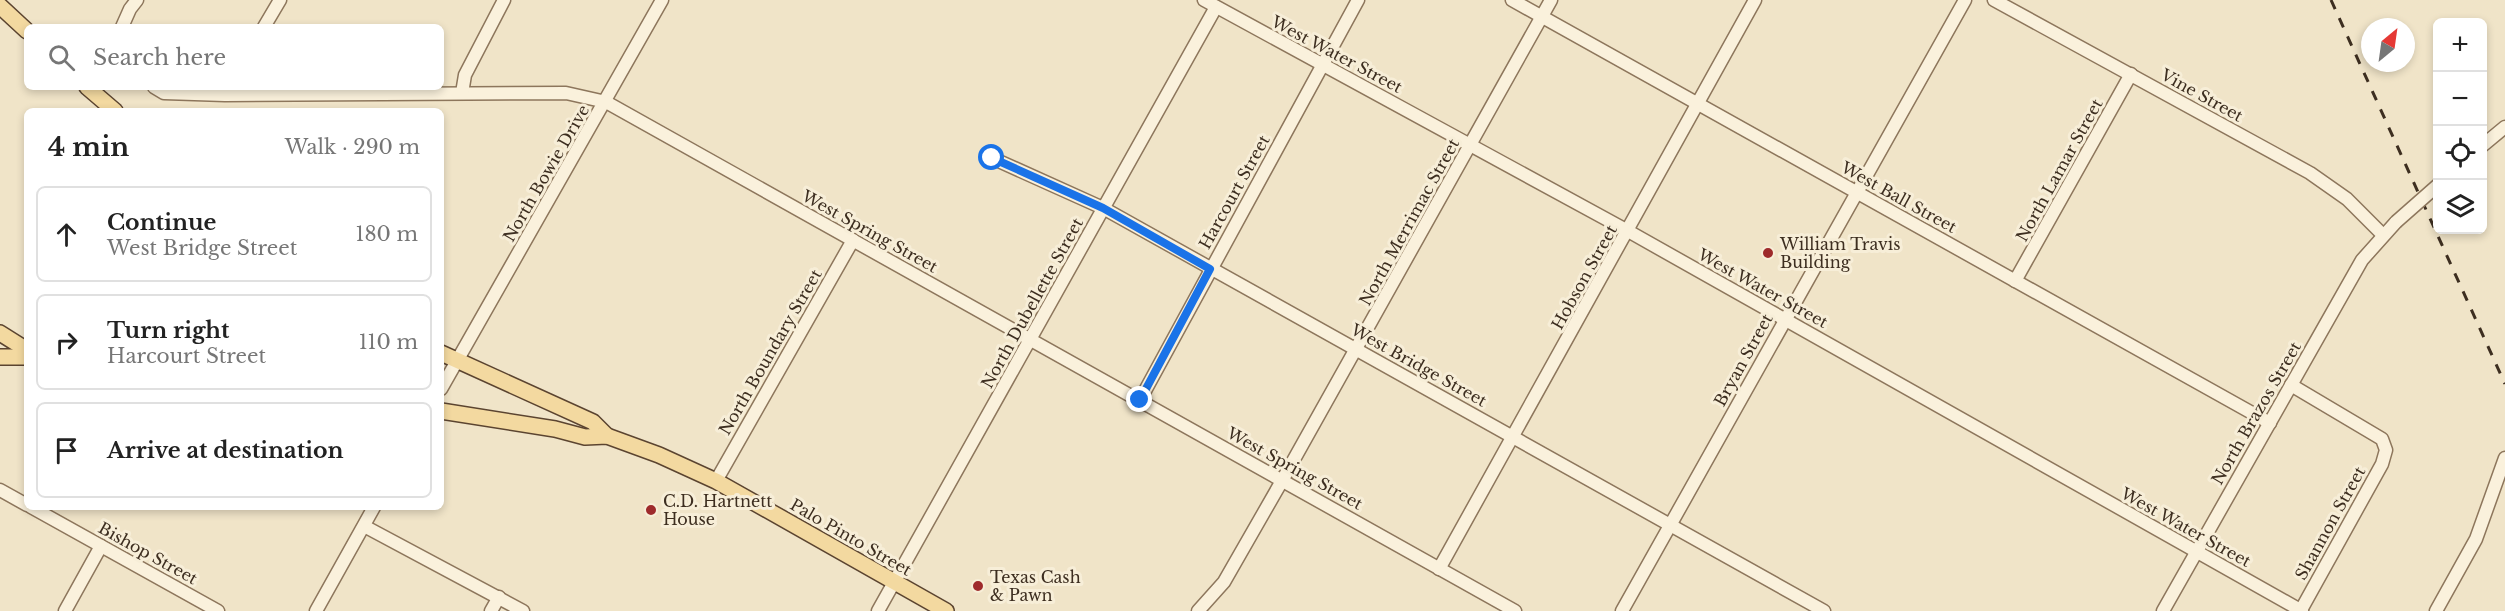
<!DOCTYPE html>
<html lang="en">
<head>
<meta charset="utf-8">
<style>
  body { margin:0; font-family:"Libre Baskerville",serif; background:#f6f6f6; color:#222 }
  .controls { position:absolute; right:18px; top:18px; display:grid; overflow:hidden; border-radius:9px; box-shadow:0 3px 9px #0003 }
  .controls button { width:54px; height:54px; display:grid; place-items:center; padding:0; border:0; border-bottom:2px solid #e0e0e0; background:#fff; color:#222; font:30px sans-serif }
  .compass { position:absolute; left:2361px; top:18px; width:54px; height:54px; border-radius:50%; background:#fff; box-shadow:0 3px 9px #0003; rotate:29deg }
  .stop { position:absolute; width:18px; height:18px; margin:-14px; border:4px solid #1a73e8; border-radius:50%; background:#fff }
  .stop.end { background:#1a73e8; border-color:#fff; box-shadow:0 2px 6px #0008 }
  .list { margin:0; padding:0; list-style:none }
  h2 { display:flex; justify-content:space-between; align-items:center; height:78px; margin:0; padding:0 24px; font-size:26px }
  h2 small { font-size:20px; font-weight:400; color:#767676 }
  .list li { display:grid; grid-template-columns:39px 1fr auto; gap:18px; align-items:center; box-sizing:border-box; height:96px; margin:0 12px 12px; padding:0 12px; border:2px solid #e0e0e0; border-radius:9px }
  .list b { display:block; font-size:22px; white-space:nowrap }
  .list p { margin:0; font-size:20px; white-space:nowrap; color:#767676 }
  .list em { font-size:20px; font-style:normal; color:#767676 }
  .icon { flex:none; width:33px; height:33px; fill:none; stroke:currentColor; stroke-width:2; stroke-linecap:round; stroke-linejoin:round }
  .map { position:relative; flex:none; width:2505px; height:611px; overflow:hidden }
  .search { position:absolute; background:#fff; box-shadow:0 3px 9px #0003; left:24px; top:24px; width:420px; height:66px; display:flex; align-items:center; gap:15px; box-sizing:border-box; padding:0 21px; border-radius:9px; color:#767676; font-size:22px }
  .panel { position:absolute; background:#fff; box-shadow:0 3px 9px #0003; left:24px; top:108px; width:420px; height:402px; border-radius:9px }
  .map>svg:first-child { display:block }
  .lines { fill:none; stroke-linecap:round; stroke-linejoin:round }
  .minor-casing { stroke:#8d765c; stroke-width:15 }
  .major-casing { stroke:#5b4430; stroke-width:18 }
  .minor { stroke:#faf1dc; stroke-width:12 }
  .major { stroke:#f3d9a0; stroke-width:15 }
  .rail { stroke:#3d2e20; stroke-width:3; stroke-dasharray:10 10; stroke-linecap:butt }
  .minor-bridge-casing { stroke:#8d765c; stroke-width:15; stroke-linecap:butt }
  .minor-bridge { stroke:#faf1dc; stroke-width:12 }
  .route { stroke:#1a73e8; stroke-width:8 }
  .poi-dot { fill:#9e2a2b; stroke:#f7eed8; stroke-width:2 }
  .labels { text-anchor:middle; stroke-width:6; stroke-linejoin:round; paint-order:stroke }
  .street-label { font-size:16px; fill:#3d2e20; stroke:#f7eed8 }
  .poi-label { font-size:16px; fill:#3d2e20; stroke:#f7eed8; text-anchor:start }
</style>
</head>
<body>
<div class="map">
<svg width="2505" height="611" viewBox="0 0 2505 611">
  <rect width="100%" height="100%" fill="#f0e4c8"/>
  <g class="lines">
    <defs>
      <g id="minor">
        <polyline points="1204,0 1628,231 2302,611"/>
        <polyline points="1512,0 2270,423"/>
        <polyline points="1994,0 2310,173 2347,199 2383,235"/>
        <polyline points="122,27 130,9 137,0"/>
        <polyline points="264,27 280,0"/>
        <polyline points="154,87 164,93 225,95 566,93 606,102 1515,611"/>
        <polyline points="462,93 465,75 504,0"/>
        <polyline points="2482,146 2505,127"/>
        <polyline points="992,158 1103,208 1824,611"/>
        <polyline points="2015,281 2131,74"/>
        <polyline points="2291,385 2382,439 2386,450 2382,464 2301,610"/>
        <polyline points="441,389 662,0"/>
        <polyline points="1140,400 1358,0"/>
        <polyline points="716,481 853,240"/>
        <polyline points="0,490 27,505"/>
        <polyline points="31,507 218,611"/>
        <polyline points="364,526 523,611"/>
        <polyline points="1439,569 1755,0"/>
        <polyline points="65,611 101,546"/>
        <polyline points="316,611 374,507"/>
        <polyline points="491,611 499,597"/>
        <polyline points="878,611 1216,7"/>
        <polyline points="1198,611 1224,582 1283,479 1551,0"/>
        <polyline points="1622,611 1965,0"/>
        <polyline points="2163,611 2362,260 2396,222"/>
        <polyline points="2436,611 2476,539 2505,458"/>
      </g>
      <g id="major">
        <polyline points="0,6 27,31"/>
        <polyline points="87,87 115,111"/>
        <polyline points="0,333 27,350"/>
        <polyline points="441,353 593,422 607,436"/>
        <polyline points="0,357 27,357"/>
        <polyline points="441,411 555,429 585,437 607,436 659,455 716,481 946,611"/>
      </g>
    </defs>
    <use href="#minor" class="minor-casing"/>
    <use href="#major" class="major-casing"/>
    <use href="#minor" class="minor"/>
    <use href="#major" class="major"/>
    <polyline class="rail" points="2331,0 2505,384"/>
    <defs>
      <polyline id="minor-bridge" points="2396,222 2438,185"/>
    </defs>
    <use href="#minor-bridge" class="minor-bridge-casing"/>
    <use href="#minor-bridge" class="minor-bridge"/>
  </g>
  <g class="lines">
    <polyline class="route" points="992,158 1103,208 1210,269 1140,400"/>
  </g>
  <g class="poi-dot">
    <circle cx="1768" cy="253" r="6"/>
    <circle cx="651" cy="510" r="6"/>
    <circle cx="978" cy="586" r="6"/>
  </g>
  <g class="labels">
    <g class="street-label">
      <text transform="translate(1337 54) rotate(28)" y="6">West Water Street</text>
      <text transform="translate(2202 95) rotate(29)" y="6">Vine Street</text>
      <text transform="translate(2059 170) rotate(-61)" y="6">North Lamar Street</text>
      <text transform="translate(546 173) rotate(-60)" y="6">North Bowie Drive</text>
      <text transform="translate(1234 192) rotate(-61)" y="6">Harcourt Street</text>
      <text transform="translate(1899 197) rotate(29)" y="6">West Ball Street</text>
      <text transform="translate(1409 222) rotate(-61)" y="6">North Merrimac Street</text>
      <text transform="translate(870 231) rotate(29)" y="6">West Spring Street</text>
      <text transform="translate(1584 277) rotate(-61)" y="6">Hobson Street</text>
      <text transform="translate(1763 288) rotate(29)" y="6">West Water Street</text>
      <text transform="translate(1032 303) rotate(-61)" y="6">North Dubellette Street</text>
      <text transform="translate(770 352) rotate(-60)" y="6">North Boundary Street</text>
      <text transform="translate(1743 360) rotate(-61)" y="6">Bryan Street</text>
      <text transform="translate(1419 365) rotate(29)" y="6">West Bridge Street</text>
      <text transform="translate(2256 413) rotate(-60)" y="6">North Brazos Street</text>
      <text transform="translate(1295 468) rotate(29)" y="6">West Spring Street</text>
      <text transform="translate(2330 523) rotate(-61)" y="6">Shannon Street</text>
      <text transform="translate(2186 527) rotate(29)" y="6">West Water Street</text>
      <text transform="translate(851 537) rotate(30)" y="6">Palo Pinto Street</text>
      <text transform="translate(148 553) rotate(29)" y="6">Bishop Street</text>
    </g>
    <g class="poi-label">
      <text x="1780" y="250">William Travis<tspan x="1780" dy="18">Building</tspan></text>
      <text x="663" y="507">C.D. Hartnett<tspan x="663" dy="18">House</tspan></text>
      <text x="990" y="583">Texas Cash<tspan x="990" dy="18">&amp; Pawn</tspan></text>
    </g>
  </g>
</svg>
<div class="controls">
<button>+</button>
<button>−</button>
<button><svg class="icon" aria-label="locate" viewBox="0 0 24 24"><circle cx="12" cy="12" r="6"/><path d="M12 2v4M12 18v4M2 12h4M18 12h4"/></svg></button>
<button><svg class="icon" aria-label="layers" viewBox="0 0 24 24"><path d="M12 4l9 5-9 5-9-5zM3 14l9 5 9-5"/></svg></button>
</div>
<svg class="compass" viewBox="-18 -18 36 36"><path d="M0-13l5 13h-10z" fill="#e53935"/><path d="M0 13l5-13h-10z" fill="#767676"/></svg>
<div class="stop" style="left:992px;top:158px"></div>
<div class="stop end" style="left:1140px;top:400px"></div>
<div class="search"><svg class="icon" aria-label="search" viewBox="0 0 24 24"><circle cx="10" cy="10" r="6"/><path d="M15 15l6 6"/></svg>Search here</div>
<section class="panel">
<h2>4 min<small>Walk · 290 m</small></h2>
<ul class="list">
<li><svg class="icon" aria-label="ahead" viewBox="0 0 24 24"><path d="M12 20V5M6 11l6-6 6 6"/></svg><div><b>Continue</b><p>West Bridge Street</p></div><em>180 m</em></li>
<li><svg class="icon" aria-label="right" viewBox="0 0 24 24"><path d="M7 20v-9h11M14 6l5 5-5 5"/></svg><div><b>Turn right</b><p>Harcourt Street</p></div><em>110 m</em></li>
<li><svg class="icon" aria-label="arrive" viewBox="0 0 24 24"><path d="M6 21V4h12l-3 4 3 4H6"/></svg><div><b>Arrive at destination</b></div></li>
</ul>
</section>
</div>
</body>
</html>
